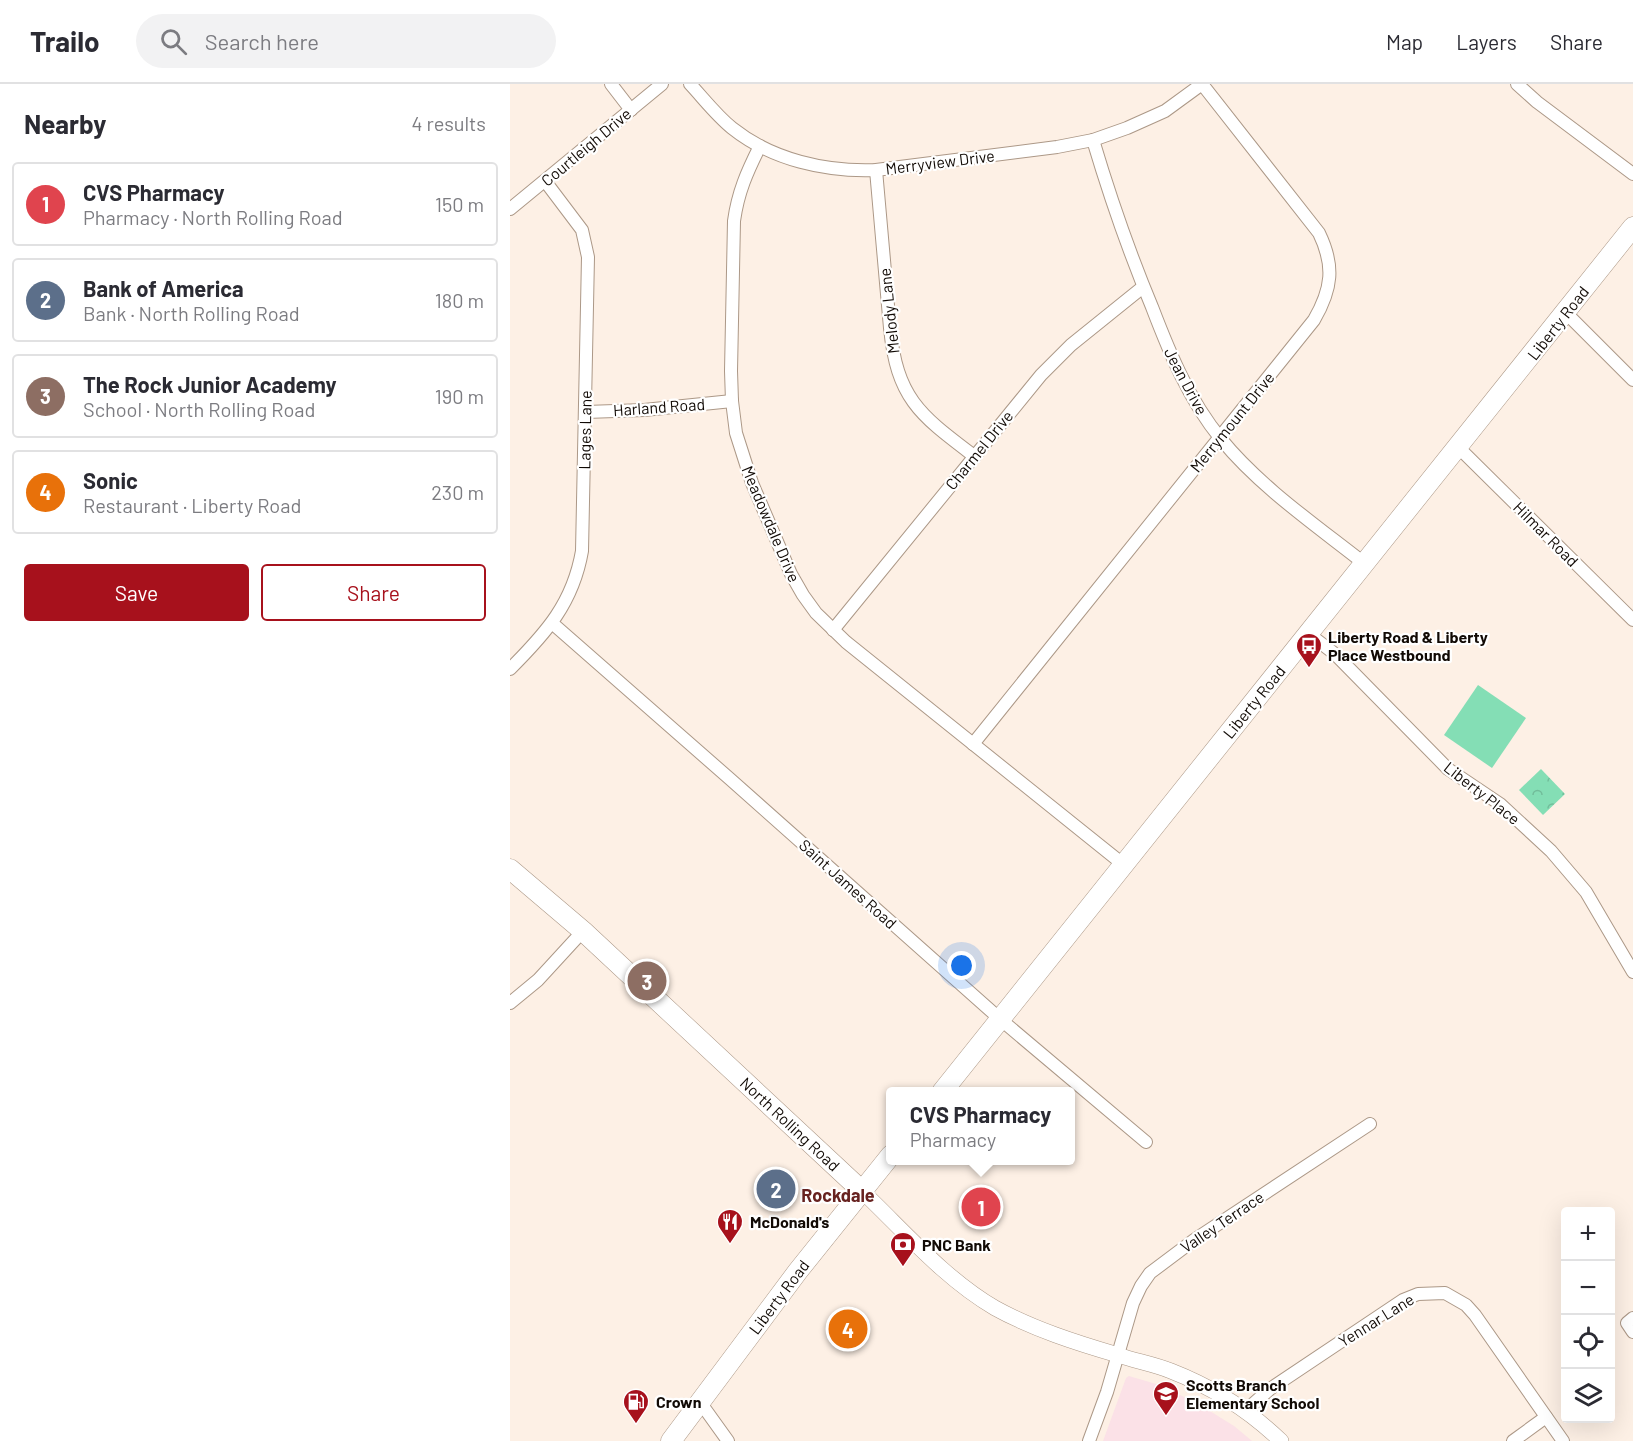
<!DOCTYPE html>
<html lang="en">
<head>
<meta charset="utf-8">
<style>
  body { margin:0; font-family:Barlow,sans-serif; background:#f2f2f3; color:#2b2b33 }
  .controls { position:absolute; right:18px; bottom:18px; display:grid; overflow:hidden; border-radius:6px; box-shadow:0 6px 24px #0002 }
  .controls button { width:54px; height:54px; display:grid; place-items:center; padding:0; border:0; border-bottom:2px solid #e1e1e2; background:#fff; color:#2b2b33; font:30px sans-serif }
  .you { position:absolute; left:452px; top:882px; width:21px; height:21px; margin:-15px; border:4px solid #fff; border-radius:50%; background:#1a73e8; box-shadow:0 0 0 9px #1a73e833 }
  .badge { display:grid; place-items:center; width:39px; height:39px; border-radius:50%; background:#a7111c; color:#fff; font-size:20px; font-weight:700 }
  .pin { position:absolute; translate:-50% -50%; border:3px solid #fff; box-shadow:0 2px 6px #0006 }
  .popup { position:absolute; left:376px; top:1003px; width:189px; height:78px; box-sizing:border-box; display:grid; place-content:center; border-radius:6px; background:#fff; filter:drop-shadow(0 2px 4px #0005); font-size:20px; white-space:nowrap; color:#7c7c81 }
  .popup b { font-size:22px; color:#2b2b33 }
  .popup::after { content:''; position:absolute; left:50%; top:100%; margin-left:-12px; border:12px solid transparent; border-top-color:#fff }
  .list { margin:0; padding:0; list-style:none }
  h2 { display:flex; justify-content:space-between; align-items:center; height:78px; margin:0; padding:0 24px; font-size:26px }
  h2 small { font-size:20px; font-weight:400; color:#7c7c81 }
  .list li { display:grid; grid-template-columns:39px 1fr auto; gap:18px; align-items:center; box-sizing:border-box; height:84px; margin:0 12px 12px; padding:0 12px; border:2px solid #e1e1e2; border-radius:6px }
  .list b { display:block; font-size:22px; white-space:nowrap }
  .list p { margin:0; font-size:20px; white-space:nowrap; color:#7c7c81 }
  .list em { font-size:20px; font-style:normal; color:#7c7c81 }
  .actions { display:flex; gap:12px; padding:18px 24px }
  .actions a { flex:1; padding:14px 0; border:2px solid #a7111c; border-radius:6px; text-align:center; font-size:21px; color:#a7111c }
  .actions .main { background:#a7111c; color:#fff }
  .icon { flex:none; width:33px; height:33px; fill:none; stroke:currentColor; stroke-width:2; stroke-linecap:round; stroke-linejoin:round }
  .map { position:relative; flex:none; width:1123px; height:1357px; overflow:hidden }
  header { display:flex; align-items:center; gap:36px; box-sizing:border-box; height:84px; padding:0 30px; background:#fff; border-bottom:2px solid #e1e1e2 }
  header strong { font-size:28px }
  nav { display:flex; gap:33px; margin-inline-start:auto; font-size:21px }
  .search { width:420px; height:54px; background:#f2f2f3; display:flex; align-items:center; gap:15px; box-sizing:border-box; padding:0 21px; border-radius:33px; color:#7c7c81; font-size:22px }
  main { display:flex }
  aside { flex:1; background:#fff }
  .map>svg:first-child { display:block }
  .education { fill:#fbe1e7 }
  .forest { fill:url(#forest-crowns) }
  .garden { fill:#84deb5 }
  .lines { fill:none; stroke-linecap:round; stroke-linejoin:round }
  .minor-casing { stroke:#ac9887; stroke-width:14 }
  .tertiary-casing { stroke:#ac9887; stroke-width:16 }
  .primary-casing { stroke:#ac9887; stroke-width:21 }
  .minor { stroke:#fff; stroke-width:12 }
  .tertiary { stroke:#fff; stroke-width:15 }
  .primary { stroke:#fff; stroke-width:20 }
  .labels { text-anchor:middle; stroke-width:4.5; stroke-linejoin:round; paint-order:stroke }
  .street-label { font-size:16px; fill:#110a05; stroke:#fff }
  .poi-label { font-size:16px; font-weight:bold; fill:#110a05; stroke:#fff; text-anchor:start }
  .neighbourhood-label { font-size:18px; font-weight:bold; fill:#672220; stroke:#fff }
</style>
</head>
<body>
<header>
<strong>Trailo</strong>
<div class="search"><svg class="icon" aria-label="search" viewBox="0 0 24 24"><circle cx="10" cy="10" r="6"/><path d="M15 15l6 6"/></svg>Search here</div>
<nav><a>Map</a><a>Layers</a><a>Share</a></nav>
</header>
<main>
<aside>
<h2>Nearby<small>4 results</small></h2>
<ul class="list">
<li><span class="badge" style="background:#e0444e">1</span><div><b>CVS Pharmacy</b><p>Pharmacy · North Rolling Road</p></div><em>150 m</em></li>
<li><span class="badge" style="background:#5c6f8a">2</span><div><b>Bank of America</b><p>Bank · North Rolling Road</p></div><em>180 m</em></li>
<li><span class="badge" style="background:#8d6e63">3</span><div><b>The Rock Junior Academy</b><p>School · North Rolling Road</p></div><em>190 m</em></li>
<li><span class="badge" style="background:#e8710a">4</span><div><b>Sonic</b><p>Restaurant · Liberty Road</p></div><em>230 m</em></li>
</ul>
<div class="actions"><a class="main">Save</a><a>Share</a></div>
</aside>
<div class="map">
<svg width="1123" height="1357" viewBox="0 0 1123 1357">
  <defs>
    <pattern id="forest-crowns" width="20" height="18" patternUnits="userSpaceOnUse" patternTransform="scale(1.5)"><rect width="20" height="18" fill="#84deb5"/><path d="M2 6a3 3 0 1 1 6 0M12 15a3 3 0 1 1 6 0" fill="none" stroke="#71bd9a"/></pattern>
  </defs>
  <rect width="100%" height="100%" fill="#fdf0e5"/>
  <polygon class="education" points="619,1292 653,1302 695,1324 724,1342 742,1357 593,1357 616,1294"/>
  <polygon class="forest" points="1031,685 1055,710 1033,731 1009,706"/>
  <polygon class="garden" points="968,601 1016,634 982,684 934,651"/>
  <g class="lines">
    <defs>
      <g id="minor">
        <polyline points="101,0 121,26"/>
        <path d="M180 0C194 15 206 31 222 44 262 76 316 88 366 86L547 63 583 56 617 44 655 27 692 0"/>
        <polyline points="1007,0 1027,18 1123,90"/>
        <path d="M583 56C600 113 619 168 642 223 660 270 679 316 711 355 750 403 807 442 855 480"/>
        <path d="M250 62C237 88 228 108 224 137L221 287 222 317 226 349 242 399 281 490 293 511 306 529 336 558 614 781"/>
        <path d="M366 86 380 244C387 315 410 331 464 372"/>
        <polyline points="0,125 152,0"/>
        <polyline points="1056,229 1123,296"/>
        <polyline points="76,328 134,326 222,317"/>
        <polyline points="948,363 1123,536"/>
        <polyline points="42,539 220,695 490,935 636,1058"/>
        <polyline points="323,546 531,291 561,261 633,203"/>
        <polyline points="799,550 825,570 938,685 990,720 1041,767 1076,808 1123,888"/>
        <path d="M0 585C36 549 63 519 72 467L78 173 72 146 35 97"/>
        <path d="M463 660 804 236C822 205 825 182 809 149L692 0"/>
        <polyline points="0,919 28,896 73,847"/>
        <polyline points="1123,1234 1117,1239 1123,1248"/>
        <polyline points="190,1318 218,1357"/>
        <polyline points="735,1327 760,1305 893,1216 908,1210 935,1209 956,1221 965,1231 1053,1357"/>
        <polyline points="579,1357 597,1308 623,1219 631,1202 640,1189 684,1156 860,1040"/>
        <polyline points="1003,1357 1036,1333"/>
      </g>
      <path id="tertiary" d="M352 1107C394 1147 435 1195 485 1224 523 1245 567 1259 608 1271 625 1277 644 1280 661 1287 702 1303 740 1327 771 1357"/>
      <g id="primary">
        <polyline points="0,785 73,847 352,1107"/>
        <polyline points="432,1008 1123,143"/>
        <polyline points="161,1357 288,1187 381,1071"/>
      </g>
    </defs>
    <use href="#minor" class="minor-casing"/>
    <use href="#tertiary" class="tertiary-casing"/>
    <use href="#primary" class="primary-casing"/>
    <use href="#minor" class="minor"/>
    <use href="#tertiary" class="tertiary"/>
    <use href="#primary" class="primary"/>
  </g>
  <defs>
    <symbol id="bus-pin" viewBox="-11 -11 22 30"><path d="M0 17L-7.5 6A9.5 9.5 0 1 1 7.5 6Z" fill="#a7111c" stroke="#fff"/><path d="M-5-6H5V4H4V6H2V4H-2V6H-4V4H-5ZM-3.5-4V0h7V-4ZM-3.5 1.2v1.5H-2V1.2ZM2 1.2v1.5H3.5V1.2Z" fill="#fff"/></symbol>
    <symbol id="restaurant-pin" viewBox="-11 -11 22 30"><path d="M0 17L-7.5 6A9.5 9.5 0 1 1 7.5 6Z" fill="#a7111c" stroke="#fff"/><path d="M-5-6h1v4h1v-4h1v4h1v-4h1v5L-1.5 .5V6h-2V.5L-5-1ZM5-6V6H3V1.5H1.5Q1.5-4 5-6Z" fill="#fff"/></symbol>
    <symbol id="bank-pin" viewBox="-11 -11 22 30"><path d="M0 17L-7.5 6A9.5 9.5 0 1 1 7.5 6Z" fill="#a7111c" stroke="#fff"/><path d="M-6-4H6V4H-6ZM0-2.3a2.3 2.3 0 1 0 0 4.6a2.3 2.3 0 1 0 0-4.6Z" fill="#fff"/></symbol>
    <symbol id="school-pin" viewBox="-11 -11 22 30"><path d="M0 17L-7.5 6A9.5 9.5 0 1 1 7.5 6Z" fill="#a7111c" stroke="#fff"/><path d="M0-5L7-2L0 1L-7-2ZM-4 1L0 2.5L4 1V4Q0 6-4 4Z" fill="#fff"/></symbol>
    <symbol id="fuel-pin" viewBox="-11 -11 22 30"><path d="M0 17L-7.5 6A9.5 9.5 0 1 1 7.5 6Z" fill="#a7111c" stroke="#fff"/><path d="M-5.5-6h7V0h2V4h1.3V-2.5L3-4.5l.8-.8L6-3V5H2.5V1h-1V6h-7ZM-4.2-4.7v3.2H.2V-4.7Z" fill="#fff"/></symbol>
  </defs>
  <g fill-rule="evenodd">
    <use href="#bus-pin" x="784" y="547" width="30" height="40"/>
    <use href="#restaurant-pin" x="205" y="1123" width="30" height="40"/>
    <use href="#bank-pin" x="378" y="1146" width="30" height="40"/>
    <use href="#school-pin" x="641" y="1295" width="30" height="40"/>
    <use href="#fuel-pin" x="111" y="1303" width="30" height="40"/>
  </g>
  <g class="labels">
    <g class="street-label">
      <text transform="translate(76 63) rotate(-40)" y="6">Courtleigh Drive</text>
      <text transform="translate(430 78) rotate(-7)" y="6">Merryview Drive</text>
      <text transform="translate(379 227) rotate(-96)" y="6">Melody Lane</text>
      <text transform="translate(1048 239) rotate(-52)" y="6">Liberty Road</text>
      <text transform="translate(676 297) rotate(62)" y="6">Jean Drive</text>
      <text transform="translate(149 323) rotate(-4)" y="6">Harland Road</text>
      <text transform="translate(722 338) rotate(-51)" y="6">Merrymount Drive</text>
      <text transform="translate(75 346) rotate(-89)" y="6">Lages Lane</text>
      <text transform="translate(469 366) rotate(-51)" y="6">Charmel Drive</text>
      <text transform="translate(261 440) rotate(67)" y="6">Meadowdale Drive</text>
      <text transform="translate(1036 450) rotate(45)" y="6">Hilmar Road</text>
      <text transform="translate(744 618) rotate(-51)" y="6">Liberty Road</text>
      <text transform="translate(972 709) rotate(38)" y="6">Liberty Place</text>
      <text transform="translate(338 800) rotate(42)" y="6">Saint James Road</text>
      <text transform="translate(280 1040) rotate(43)" y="6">North Rolling Road</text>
      <text transform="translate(712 1138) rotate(-34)" y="6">Valley Terrace</text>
      <text transform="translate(269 1213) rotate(-53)" y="6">Liberty Road</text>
      <text transform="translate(866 1236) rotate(-32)" y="6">Yennar Lane</text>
    </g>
    <g class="poi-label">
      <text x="818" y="559">Liberty Road &amp; Liberty<tspan x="818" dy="18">Place Westbound</tspan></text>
      <text x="240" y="1144">McDonald's</text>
      <text x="412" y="1167">PNC Bank</text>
      <text x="676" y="1307">Scotts Branch<tspan x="676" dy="18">Elementary School</tspan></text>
      <text x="146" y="1324">Crown</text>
    </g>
    <g class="neighbourhood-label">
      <text x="328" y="1118">Rockdale</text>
    </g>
  </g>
</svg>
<div class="controls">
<button>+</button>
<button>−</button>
<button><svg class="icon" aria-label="locate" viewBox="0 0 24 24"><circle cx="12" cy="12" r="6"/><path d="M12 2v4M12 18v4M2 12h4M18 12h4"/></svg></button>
<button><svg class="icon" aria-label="layers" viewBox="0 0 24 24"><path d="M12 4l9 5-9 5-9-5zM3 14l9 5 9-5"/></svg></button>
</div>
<div class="you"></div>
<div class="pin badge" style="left:471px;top:1123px;background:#e0444e">1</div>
<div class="popup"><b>CVS Pharmacy</b>Pharmacy</div>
<div class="pin badge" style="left:266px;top:1105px;background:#5c6f8a">2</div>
<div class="pin badge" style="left:137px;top:897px;background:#8d6e63">3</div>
<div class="pin badge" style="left:338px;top:1245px;background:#e8710a">4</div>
</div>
</main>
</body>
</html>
